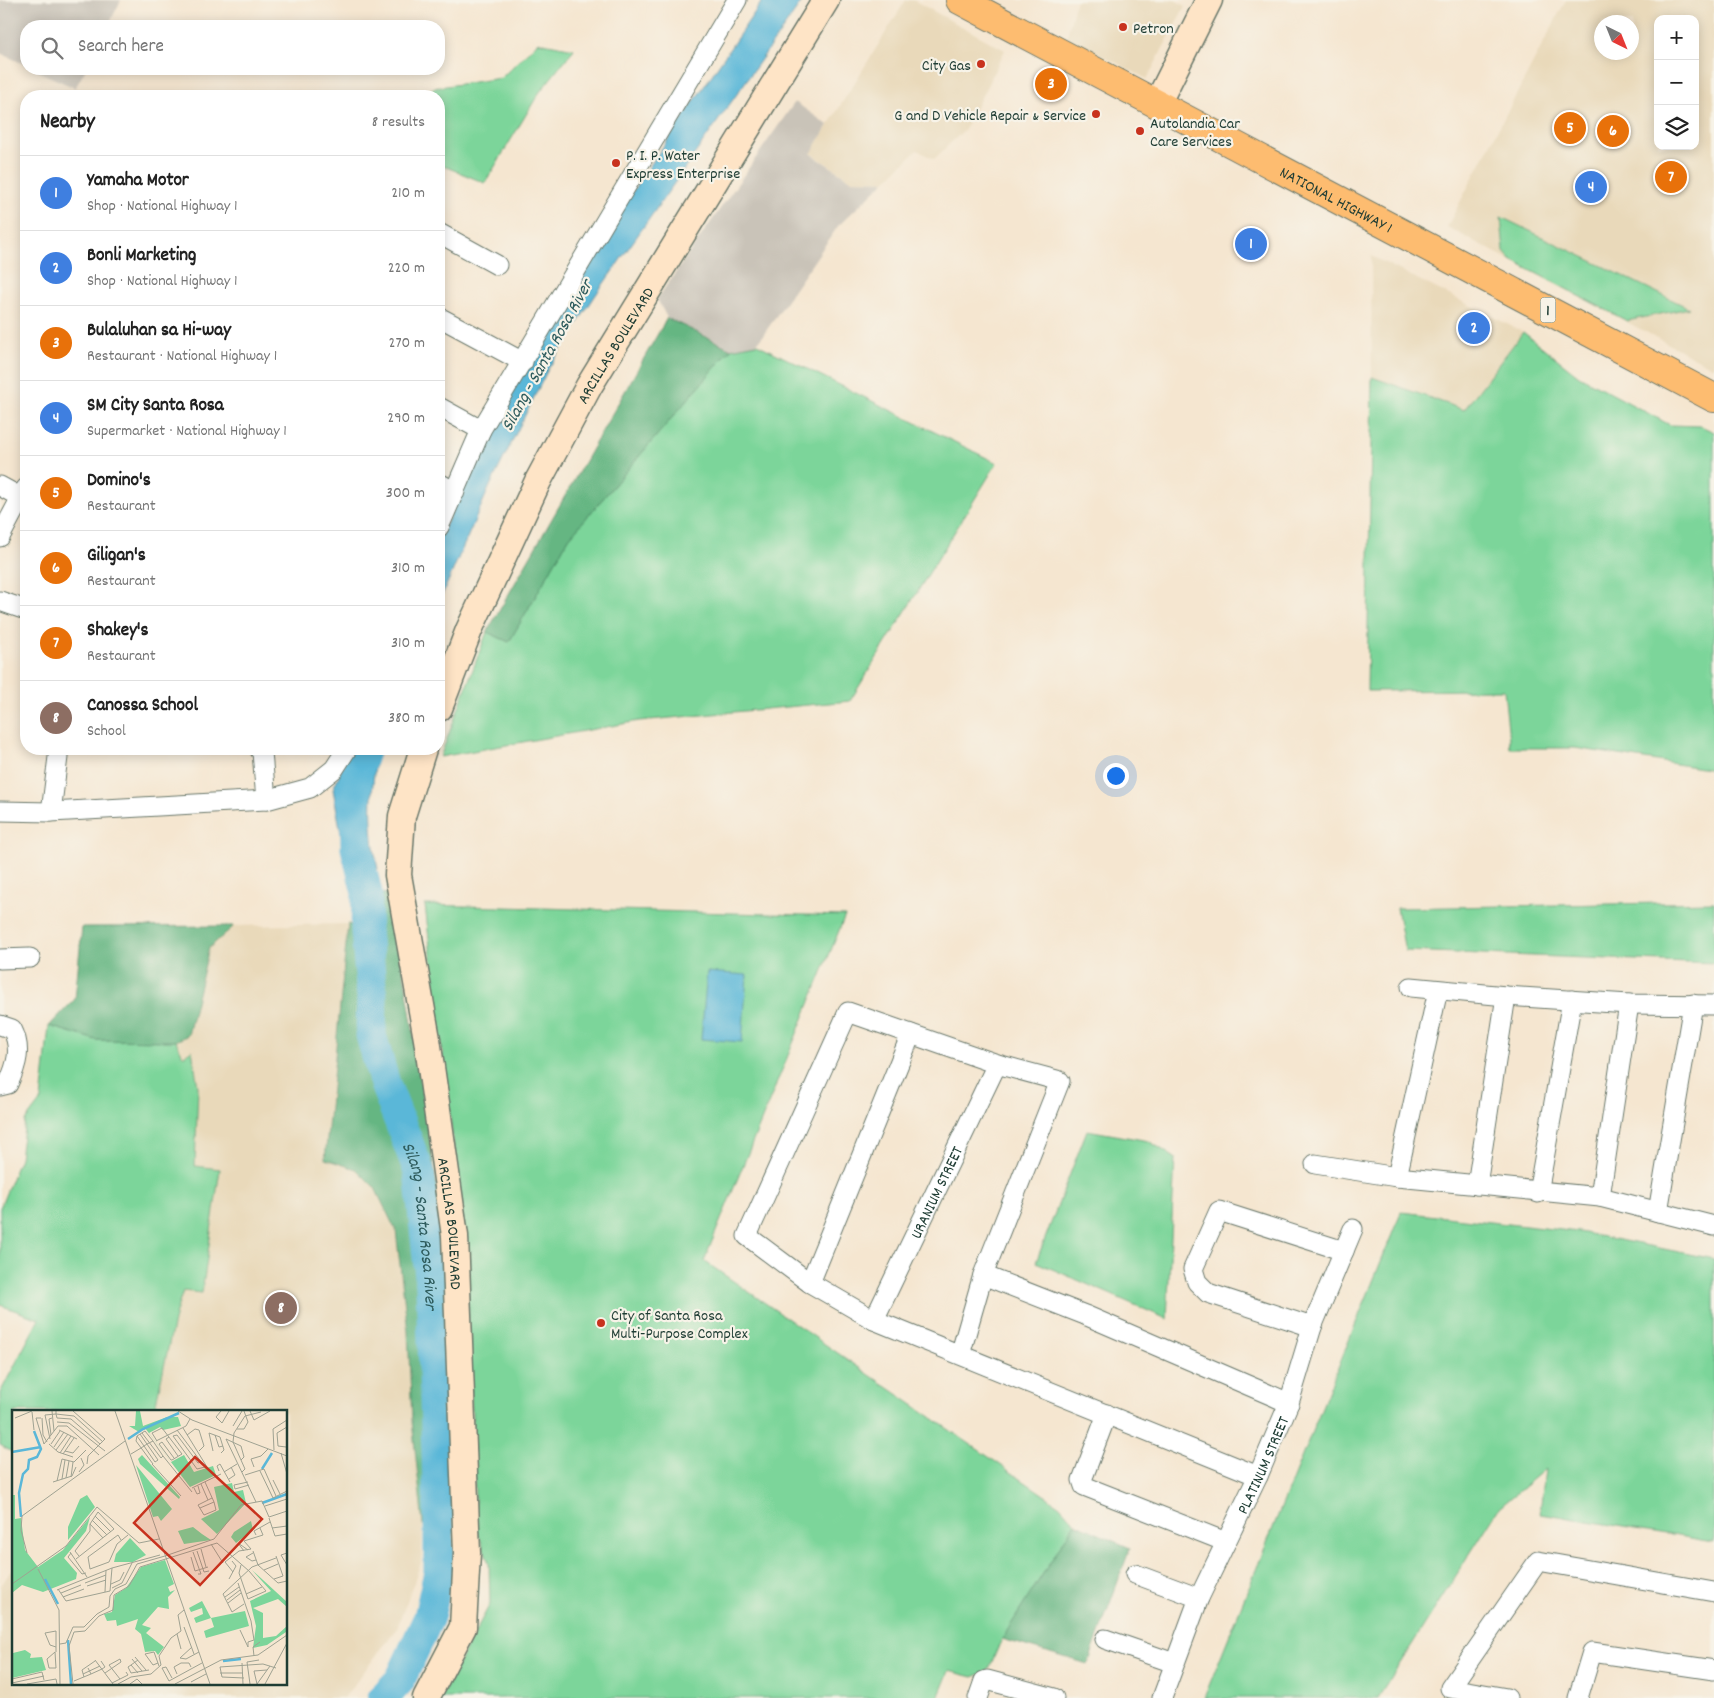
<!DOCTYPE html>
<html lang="en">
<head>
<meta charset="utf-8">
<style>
  body { margin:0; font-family:Dekko,sans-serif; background:#f6f6f6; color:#222 }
  .controls { position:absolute; right:15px; top:15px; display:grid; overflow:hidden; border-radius:10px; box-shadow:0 2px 12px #0003 }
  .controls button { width:45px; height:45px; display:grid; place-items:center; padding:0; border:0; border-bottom:1px solid #e0e0e0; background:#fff; color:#222; font:25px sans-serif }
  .compass { position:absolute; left:1594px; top:15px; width:45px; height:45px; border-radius:50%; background:#fff; box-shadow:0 2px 12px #0003; rotate:137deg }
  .you { position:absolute; left:1115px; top:775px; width:18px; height:18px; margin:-12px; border:4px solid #fff; border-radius:50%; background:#1a73e8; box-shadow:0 0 0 8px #1a73e833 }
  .badge { display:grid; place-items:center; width:32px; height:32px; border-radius:50%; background:#c8321e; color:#fff; font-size:16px; font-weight:700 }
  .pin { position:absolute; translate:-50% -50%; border:2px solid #fff; box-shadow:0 1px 5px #0006 }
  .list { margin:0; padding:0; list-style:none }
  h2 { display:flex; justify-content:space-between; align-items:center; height:65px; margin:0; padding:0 20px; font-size:21px }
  h2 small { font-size:16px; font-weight:400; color:#767676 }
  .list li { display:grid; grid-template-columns:32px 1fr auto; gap:15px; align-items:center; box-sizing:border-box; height:75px; padding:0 20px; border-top:1px solid #e0e0e0 }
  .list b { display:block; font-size:19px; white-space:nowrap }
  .list p { margin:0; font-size:16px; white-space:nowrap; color:#767676 }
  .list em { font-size:16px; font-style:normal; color:#767676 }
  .icon { flex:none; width:28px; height:28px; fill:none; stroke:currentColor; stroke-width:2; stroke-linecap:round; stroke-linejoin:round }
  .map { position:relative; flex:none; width:1714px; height:1698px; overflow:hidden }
  .search { position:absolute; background:#fff; box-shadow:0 2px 12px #0003; left:20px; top:20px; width:425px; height:55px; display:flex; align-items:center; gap:12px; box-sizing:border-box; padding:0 18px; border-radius:20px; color:#767676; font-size:19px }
  .panel { position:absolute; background:#fff; box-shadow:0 2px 12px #0003; left:20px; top:90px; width:425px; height:665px; border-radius:20px }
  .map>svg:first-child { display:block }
  .built { fill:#e9d9ba; fill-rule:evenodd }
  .industrial { fill:#c9c3b8 }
  .green { fill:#7cd59a; stroke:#4e8967 }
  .forest { fill:#65b682; stroke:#427a5b }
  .water { fill:#5ab7d8; stroke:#3c7a86 }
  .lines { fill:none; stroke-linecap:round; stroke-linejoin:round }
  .river { stroke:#5ab7d8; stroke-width:31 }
  .street-casing { stroke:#6a786b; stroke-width:21 }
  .secondary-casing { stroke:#6a786b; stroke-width:29 }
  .highway-casing { stroke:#6a786b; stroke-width:30 }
  .street { stroke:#fff; stroke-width:19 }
  .secondary { stroke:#fee4c6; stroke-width:26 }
  .highway { stroke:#fdbc70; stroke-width:28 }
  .poi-dot { fill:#c8321e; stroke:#f7f3e8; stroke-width:2 }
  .labels { text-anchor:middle; stroke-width:4.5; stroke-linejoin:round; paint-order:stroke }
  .shield { fill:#f7f3e8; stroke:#60746a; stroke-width:1 }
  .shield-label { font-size:15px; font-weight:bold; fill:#1f3d34 }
  .poi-label { font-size:16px; fill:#1f3d34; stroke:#f7f3e8; text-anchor:start }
  .street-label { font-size:16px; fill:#1f3d34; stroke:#f7f3e8 }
  .water-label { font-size:18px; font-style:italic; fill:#2e5c5d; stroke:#f7f3e8 }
  .inset-river { fill:none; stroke:#5ab7d8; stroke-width:2.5 }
  .inset-road { fill:none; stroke:#9fa292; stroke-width:1 }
  .view { fill:#c8321e; fill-opacity:0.15; stroke:#c8321e; stroke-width:2.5 }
  .inset-edge { fill:none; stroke:#1f3d34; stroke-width:2.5 }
</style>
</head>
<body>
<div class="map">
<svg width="1714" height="1698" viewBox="0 0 1714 1698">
  <rect width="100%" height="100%" fill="#f7f3e8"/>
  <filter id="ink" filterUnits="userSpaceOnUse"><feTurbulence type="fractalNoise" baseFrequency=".02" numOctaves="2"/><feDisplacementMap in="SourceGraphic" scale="10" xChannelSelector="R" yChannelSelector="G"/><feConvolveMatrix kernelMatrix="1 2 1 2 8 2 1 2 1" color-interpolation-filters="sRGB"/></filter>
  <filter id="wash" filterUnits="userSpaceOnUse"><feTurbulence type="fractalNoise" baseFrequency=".0096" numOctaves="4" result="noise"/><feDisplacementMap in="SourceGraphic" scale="20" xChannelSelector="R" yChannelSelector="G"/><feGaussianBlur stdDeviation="1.12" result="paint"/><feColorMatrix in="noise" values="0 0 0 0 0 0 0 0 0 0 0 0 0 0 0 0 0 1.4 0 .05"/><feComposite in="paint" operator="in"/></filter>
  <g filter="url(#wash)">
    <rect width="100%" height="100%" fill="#f5e6d0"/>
    <g class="built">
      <polygon points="906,0 913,0 1005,50 965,129 934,159 917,150 885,181 851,180 811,153"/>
      <polygon points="1076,0 1175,0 1185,6 1147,79 1067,37"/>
      <path d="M1566 0H1714V368L1447 227ZM1658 19H1695V146H1658ZM1602 22H1632V52H1602Z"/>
      <polygon points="1371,256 1523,332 1464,410 1372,377"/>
      <polygon points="348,924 325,1159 356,1169 375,1188 396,1231 408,1333 412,1421 423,1525 421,1563 397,1628 344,1698 0,1698 0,1587 14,1566 14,1684 286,1684 286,1412 155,1412 176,1312 0,1208 20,1158 25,1121 41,1100 49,1026 96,1040 188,1035 209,947 234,926"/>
    </g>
    <g class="industrial">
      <polygon points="0,0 121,0 108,26 26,26 26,65 0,53"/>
      <polygon points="33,69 86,69 75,88"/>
      <polygon points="795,102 828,125 811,154 851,180 885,181 838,226 757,344 731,349 667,318 657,299"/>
    </g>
    <g class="green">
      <polygon points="538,42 574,49 539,93 485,183 439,164 439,96 428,96 433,88 501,78"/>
      <polygon points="1501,217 1689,308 1627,321 1511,260 1504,252"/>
      <polygon points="1523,332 1579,376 1670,425 1701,426 1714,432 1714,770 1575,748 1510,748 1504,690 1367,691 1372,377 1464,410"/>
      <polygon points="757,344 997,463 850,701 639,721 440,757 487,632 509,642 569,538 731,349"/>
      <polygon points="1714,902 1714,963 1405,951 1397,908"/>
      <polygon points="425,905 845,916 704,1261 1060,1506 1075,1523 1002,1639 988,1671 973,1677 949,1671 938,1698 440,1698 490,1604 489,1563 476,1528 466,1252"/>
      <polygon points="49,1026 96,1040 176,1041 183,1056 192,1050 198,1087 195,1166 220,1169 202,1293 183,1291 176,1312 154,1412 14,1412 14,1453 0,1445 0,1393 39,1319 0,1305 0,1208 20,1158 25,1121 41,1100"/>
      <polygon points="1087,1130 1149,1141 1175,1158 1167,1319 1036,1262"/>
      <polygon points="1401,1212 1579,1232 1714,1259 1714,1542 1540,1513 1545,1469 1499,1508 1378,1698 1204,1698"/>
    </g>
    <g class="forest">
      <polygon points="667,318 731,349 569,538 509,642 487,632"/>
      <polygon points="367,893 389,894 406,985 449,1263 458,1514 448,1520 423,1525 412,1421 408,1332 396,1231 375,1188 356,1169 325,1159 348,924 366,929"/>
      <polygon points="234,926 209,948 188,1035 176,1041 96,1040 49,1026 75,999 82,927"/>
      <polygon points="1075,1523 1130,1548 1088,1664 1002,1639"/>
    </g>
    <g class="water">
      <polygon points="763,0 803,0 595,296 548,369 489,488 439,602 439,540 480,448 572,280"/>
      <path d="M350 749H378C370 790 369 829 378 869L359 874 348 873 333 789Z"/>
      <polygon points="707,972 747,975 742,1042 701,1039"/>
    </g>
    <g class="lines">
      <path class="river" id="s1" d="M365 749 355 778 356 848 367 893 366 930 372 997 371 1035 385 1084 419 1171 431 1286 439 1510V1572L429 1617 400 1680 383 1698"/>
    </g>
  </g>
  <g filter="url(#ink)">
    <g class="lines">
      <defs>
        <g id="street">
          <polyline points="439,233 497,265"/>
          <polyline points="439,317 523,362"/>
          <polyline points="439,407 481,430"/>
          <polyline points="439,483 455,492"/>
          <polyline points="0,486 20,497"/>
          <polyline points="439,527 481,430 737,0"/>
          <polyline points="0,537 26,488"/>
          <polyline points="0,601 26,610"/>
          <polyline points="259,749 262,752 266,800"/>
          <polyline points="0,811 51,812 266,800 310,788 334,769 347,749"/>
          <polyline points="51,812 58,757"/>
          <polyline points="0,959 30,958"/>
          <polyline points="1411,987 1506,996 1629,1004 1714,1005"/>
          <path d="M0 1025 12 1029C22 1048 17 1065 8 1084L0 1086"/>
          <polyline points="1315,1164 1397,1177 1600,1197 1714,1226"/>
          <polyline points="1397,1177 1438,990"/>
          <polyline points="1477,1185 1506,996"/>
          <polyline points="1538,1193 1572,1000"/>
          <polyline points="1600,1197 1629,1004"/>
          <polyline points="1658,1212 1693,1004"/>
          <polyline points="983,1275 1085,1315 1289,1403"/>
          <polyline points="810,1283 911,1034"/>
          <path id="s2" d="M874 1320 997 1064"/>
          <polyline points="1312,1327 1208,1293 1197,1282 1193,1269 1219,1211 1344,1251"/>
          <polyline points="960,1355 983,1275 1060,1081 997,1064 848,1012 747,1236 810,1283 874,1320 1258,1476"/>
          <polyline points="1107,1414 1082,1480 1084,1486 1226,1542"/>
          <polyline points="1135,1574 1199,1598"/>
          <polyline points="1105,1639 1174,1663"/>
          <polyline points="978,1698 984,1681 987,1680 1054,1698"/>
          <path id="s3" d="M1162 1698 1199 1598 1258 1476 1289 1403 1312 1327 1353 1229"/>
          <polyline points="1507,1698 1450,1688 1538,1561 1714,1592"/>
          <polyline points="1578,1698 1592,1652 1714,1670"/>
        </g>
        <g id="secondary">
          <polyline points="1157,104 1209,0"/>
          <path id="s4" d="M439 708 469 630 538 481 589 386 826 0"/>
          <path id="s5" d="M423 749 402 816 398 875 427 1039 455 1236 467 1553 463 1627 426 1698"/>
        </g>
        <g id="highway">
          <path id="s6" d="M960 0 1714 398"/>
        </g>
      </defs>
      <use href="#street" class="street-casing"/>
      <use href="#secondary" class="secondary-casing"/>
      <use href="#highway" class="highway-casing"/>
      <use href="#street" class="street"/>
      <use href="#secondary" class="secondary"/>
      <use href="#highway" class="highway"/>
    </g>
  </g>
  <g class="poi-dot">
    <circle cx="1123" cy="27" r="5"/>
    <circle cx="981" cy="64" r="5"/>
    <circle cx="1096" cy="114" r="5"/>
    <circle cx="1140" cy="131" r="5"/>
    <circle cx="616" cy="163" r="5"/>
    <circle cx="601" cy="1323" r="5"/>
  </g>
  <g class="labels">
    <rect class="shield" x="1540.5" y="297.5" width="15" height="25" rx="4"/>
    <g class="shield-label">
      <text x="1548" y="315">1</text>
    </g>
    <g class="poi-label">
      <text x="1133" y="33">Petron</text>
      <text x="971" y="70" text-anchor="end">City Gas</text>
      <text x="1086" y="120" text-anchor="end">G and D Vehicle Repair &amp; Service</text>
      <text x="1150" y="128">Autolandia Car<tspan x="1150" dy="18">Care Services</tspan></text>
      <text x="626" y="160">P. I. P. Water<tspan x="626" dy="18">Express Enterprise</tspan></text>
      <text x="611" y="1320">City of Santa Rosa<tspan x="611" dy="18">Multi-Purpose Complex</tspan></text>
    </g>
    <g class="street-label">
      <text dy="6" stroke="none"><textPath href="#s6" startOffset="426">NATIONAL HIGHWAY 1</textPath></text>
      <text dy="6" stroke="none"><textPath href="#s4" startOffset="404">ARCILLAS BOULEVARD</textPath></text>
      <text dy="6" stroke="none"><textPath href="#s2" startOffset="142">URANIUM STREET</textPath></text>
      <text dy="6" stroke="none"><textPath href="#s5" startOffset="482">ARCILLAS BOULEVARD</textPath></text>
      <text dy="6" stroke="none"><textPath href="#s3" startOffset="254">PLATINUM STREET</textPath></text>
    </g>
    <g class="water-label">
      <text transform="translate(546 355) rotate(-61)" y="6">Silang - Santa Rosa River</text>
      <text dy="6" stroke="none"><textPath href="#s1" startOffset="488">Silang - Santa Rosa River</textPath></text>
    </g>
  </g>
  <g transform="translate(12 1410)">
    <rect width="275" height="275" fill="#f5e6d0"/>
    <path d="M124 1H128L131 16 155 7H166L169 16 151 20 148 17 137 23 159 52 172 45 182 62 201 56 204 65 178 77 133 18 127 22 117 16H123ZM130 45 168 87 167 89 128 54 126 49ZM124 55 160 99 149 111 146 106 141 107ZM220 73 222 82 231 80 234 93 205 124 189 109 207 100 202 77ZM0 85H3V109L9 108 13 140 26 157 51 140 78 107 74 121 52 148 65 163 64 169 31 182 10 175 0 183ZM75 85 83 97 56 130V117L68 89ZM239 111 241 120 224 133 219 127 222 122ZM181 117 190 124 199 130 172 134 166 121ZM118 128 134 145 121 152H102L104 144ZM153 150 162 174 156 177 158 182 163 180 156 187 157 199 146 197 130 215 139 218 134 223 152 237 146 245 143 241 133 242 129 224 123 219 126 209 105 216 104 210 95 211 92 204 100 202 103 185 114 178 129 157ZM240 160 275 192V197L266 189 241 198 251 203V228L264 226 275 216 274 222 255 235 241 238 244 216 238 191 259 181ZM190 191 199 208 233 201 237 216 194 228 192 221 202 217 199 208 184 213 182 208 191 204 190 198 179 202 177 198ZM0 236 1 243 13 240 19 244 18 248 30 247 34 260 0 268Z" fill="#7cd59a"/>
    <path class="inset-river" d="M116 29 131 19 167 3M0 42 29 37M250 59 260 43M250 93 275 84M9 107 7 83 11 64 16 59 17 50 25 47 29 39 22 21M33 169 46 194M56 230 59 274M211 251 229 249"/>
    <path class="inset-road" d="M40 1 42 21M44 1V4L62 6 91 32M61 1 93 29 76 46 75 54M103 1 198 274M166 1 180 10 275 46M209 1 204 7 210 13 217 1M238 1 242 10 258 1M20 2 22 20M3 8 20 1M29 8H24L32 34 46 16H55L87 45M30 8 31 25 35 32M45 12 57 13 93 41M221 16 230 1M171 18 195 57M225 19H232L236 12 232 1M47 20 65 29M165 20 193 57 185 59 161 26 165 25 186 53 189 52M130 23 149 48 151 46 141 31M128 24 146 50M39 25 37 9 40 8M175 25 183 19 187 20 192 36 187 41M203 25 207 37 211 36M125 26 124 31 141 54M157 27 154 29 166 46M38 29 33 5 44 4 45 8 59 9 88 34M214 29 244 92M214 29 229 36 232 47 229 50M144 31 174 16 178 9M145 31 140 23 150 18 170 44 160 50H159L147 34 150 32 162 48M37 34 46 42 61 47M39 34 48 21M42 37 52 22M274 37 266 36 265 23 275 17M44 40 56 24M262 40 261 19 275 10M53 41 61 43 67 36M201 41 197 23 208 27 212 40 209 43M48 43 59 26M269 43 275 64M51 44 62 28M119 44 129 38 135 34 141 31 133 21 125 26 132 36 143 52 146 50M151 46 180 82M140 54 169 86M242 57 239 49 249 46 256 39M207 61 205 56 208 54 218 72M248 61 261 88 275 81M67 62 72 55 69 48M212 62 225 54M230 62 233 59 221 32 222 23 233 6 249 2M233 65 252 59 264 86M59 67 61 52M54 68 57 51M50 69 53 50M217 69 223 65 219 57M261 70 268 84M45 71 50 49 62 52 74 40M41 72 60 66 64 57M193 72 202 92 204 100 192 105 186 95 200 88M236 72 222 75 223 79 237 75M189 74 196 90M180 78 209 64M182 78 185 84 188 83 186 76M253 96 275 89M188 98 202 92M83 106 99 122M257 108 263 126 275 124M80 110 95 125M78 114 91 128M260 118 275 116M244 125 242 121 258 112M109 130 106 125 76 147 78 159 97 152 105 134 116 125M199 134 211 153M189 139 194 157M185 141 192 162 197 161M232 141 226 133 236 140M241 141 246 155 266 173 275 171M58 142 75 167M181 142 189 164H186M15 143 9 120 10 106 113 31M59 143 56 147 70 164 74 163M241 143 234 147 240 151 244 150M275 143 269 145 275 155M153 146 202 129 229 95 250 91 257 107 275 101M179 147 183 161 196 157M64 149 102 119 86 102 78 114V121L63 141 67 146M26 159 47 200 48 274M252 160 266 154M221 162 213 152 227 141 239 139 232 131 251 125 248 118M217 169 224 156 220 151M262 169 271 166 264 146M73 173 94 165M226 173 239 211 242 230 236 232V237L228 220M0 174 54 136 85 97 127 133 147 129M99 174 108 170 112 162M75 176 94 170M100 178 110 173 120 153M46 179 54 191 98 181 100 158M45 180 100 158 148 145M93 182 94 160M49 183 69 175M234 184 250 177M51 187 72 179M213 187 227 177M215 190 228 180M216 193 229 183M232 194 220 202 211 184 240 157 264 148M172 217 182 244M165 224 169 239M48 234 54 233 61 217H72L85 204 97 197 98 186 103 179 114 174 125 154 153 146M180 237 168 248 174 249 187 242M43 242 44 258H37L35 249ZM44 242V221L33 223 38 235 44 237M242 246 241 237 248 232M123 247 134 260M120 249 130 261M83 250 101 274M126 250 119 255 126 263M146 253 141 255 133 244 142 242 147 256M230 253 231 274M119 255 116 257 119 263 137 260M76 258 79 264 90 259 93 257 89 251M93 263 109 252 108 249M208 263H231M71 264 88 256M165 264 162 257 169 253H177L179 257M72 267 70 260 83 251M160 268 154 257 150 258 157 271 190 253M232 268 210 267 208 257 251 254 264 258M0 269 30 262 32 270M108 269 97 255 108 249M62 271 79 264M179 272 194 264M0 273 32 266M100 273 116 265 114 262M15 274 44 269 45 274M61 274 57 236 62 222 73 221 87 206 101 200 102 185 117 176 128 157 205 133 237 161 254 181 236 189 227 163 229 155M106 274 119 267 139 264 149 255 147 246 159 228 169 221 166 205 172 200M118 274 125 269 130 274M163 274 209 250 246 245 275 225M238 274 235 252 247 250M245 274 242 261 255 260M245 274 258 256M253 274 275 233"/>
    <path class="view" d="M183 47 250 109 188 175 122 113Z"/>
    <rect width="275" height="275" class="inset-edge"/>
  </g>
</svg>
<div class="controls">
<button>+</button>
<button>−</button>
<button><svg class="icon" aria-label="layers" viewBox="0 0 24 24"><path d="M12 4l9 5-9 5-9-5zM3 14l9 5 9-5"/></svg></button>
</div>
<svg class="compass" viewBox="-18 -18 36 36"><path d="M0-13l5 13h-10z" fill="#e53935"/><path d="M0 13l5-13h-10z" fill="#767676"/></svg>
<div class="you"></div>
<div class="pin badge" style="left:1251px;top:244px;background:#3f7fe0">1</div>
<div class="pin badge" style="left:1474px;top:328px;background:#3f7fe0">2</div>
<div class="pin badge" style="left:1051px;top:84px;background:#e8710a">3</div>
<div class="pin badge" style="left:1591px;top:187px;background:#3f7fe0">4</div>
<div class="pin badge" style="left:1570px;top:128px;background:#e8710a">5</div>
<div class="pin badge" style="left:1613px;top:131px;background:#e8710a">6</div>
<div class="pin badge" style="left:1671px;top:177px;background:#e8710a">7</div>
<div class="pin badge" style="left:281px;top:1308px;background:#8d6e63">8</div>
<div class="search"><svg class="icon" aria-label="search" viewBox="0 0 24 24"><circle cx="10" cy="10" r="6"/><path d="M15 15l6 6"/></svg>Search here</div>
<section class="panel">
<h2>Nearby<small>8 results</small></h2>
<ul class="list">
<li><span class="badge" style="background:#3f7fe0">1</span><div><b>Yamaha Motor</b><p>Shop · National Highway 1</p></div><em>210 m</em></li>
<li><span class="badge" style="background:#3f7fe0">2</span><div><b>Bonli Marketing</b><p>Shop · National Highway 1</p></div><em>220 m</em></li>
<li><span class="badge" style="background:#e8710a">3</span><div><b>Bulaluhan sa Hi-way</b><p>Restaurant · National Highway 1</p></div><em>270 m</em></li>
<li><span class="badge" style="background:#3f7fe0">4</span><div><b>SM City Santa Rosa</b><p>Supermarket · National Highway 1</p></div><em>290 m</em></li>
<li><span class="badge" style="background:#e8710a">5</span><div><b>Domino's</b><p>Restaurant</p></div><em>300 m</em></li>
<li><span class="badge" style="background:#e8710a">6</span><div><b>Giligan's</b><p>Restaurant</p></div><em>310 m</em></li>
<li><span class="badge" style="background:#e8710a">7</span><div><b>Shakey's</b><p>Restaurant</p></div><em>310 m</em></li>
<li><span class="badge" style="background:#8d6e63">8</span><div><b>Canossa School</b><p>School</p></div><em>380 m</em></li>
</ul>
</section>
</div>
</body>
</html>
